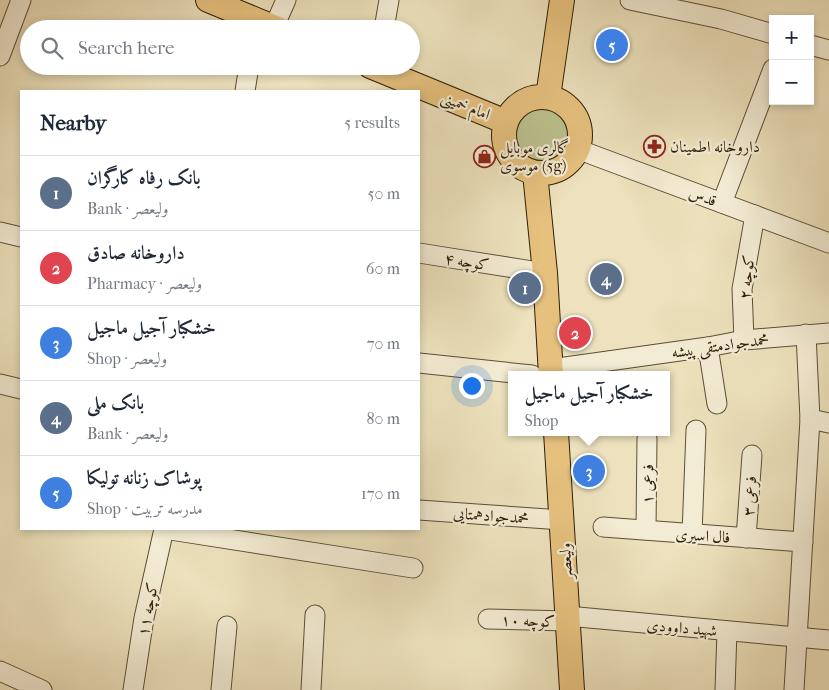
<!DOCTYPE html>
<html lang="en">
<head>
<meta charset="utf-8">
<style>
  body { margin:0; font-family:"IM FELL French Canon",Amiri,serif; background:#f6f6f7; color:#1f2937 }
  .controls { position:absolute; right:15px; top:15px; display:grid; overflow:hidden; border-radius:0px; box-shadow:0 2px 8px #0003 }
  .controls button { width:45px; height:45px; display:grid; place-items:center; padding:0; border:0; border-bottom:1px solid #e0e1e3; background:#fff; color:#1f2937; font:25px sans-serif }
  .you { position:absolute; left:471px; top:385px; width:18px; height:18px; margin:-12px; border:4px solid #fff; border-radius:50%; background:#1a73e8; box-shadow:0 0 0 8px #1a73e833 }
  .badge { display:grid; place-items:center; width:32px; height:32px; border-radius:50%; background:#111827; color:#fff; font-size:16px; font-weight:700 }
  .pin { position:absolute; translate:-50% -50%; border:2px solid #fff; box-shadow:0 1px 5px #0006 }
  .popup { position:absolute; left:508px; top:371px; width:162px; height:65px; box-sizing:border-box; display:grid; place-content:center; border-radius:0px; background:#fff; filter:drop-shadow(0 1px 4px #0005); font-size:16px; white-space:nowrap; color:#747a83 }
  .popup b { font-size:19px; color:#1f2937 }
  .popup::after { content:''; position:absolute; left:50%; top:100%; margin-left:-10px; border:10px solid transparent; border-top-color:#fff }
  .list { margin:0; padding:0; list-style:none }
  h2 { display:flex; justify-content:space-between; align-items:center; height:65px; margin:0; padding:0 20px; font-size:21px }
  h2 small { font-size:16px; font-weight:400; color:#747a83 }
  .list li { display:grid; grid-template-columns:32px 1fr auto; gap:15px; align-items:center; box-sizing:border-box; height:75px; padding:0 20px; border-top:1px solid #e0e1e3 }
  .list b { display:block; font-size:19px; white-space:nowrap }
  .list p { margin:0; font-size:16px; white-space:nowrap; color:#747a83 }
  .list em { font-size:16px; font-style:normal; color:#747a83 }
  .icon { flex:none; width:28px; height:28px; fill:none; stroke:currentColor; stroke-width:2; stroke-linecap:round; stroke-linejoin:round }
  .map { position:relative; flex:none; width:829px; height:690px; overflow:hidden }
  .search { position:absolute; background:#fff; box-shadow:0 2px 8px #0003; left:20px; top:20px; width:400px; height:55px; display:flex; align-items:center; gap:12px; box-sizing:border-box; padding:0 18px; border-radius:28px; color:#747a83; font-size:19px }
  .panel { position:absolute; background:#fff; box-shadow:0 2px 8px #0003; left:20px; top:90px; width:400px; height:440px; border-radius:0px }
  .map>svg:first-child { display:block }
  .green { fill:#bbc28f; stroke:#74704a }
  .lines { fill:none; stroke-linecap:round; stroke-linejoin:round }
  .minor-casing { stroke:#5d4e34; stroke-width:21 }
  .major-casing { stroke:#2d1d06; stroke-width:26 }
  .minor { stroke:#f3ecd4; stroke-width:19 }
  .major { stroke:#e6c17e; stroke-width:24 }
  .labels { text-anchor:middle; stroke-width:4.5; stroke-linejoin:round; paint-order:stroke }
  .street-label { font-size:16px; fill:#2d1d06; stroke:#f3ecd4 }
  .poi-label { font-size:16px; fill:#2d1d06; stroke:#f3ecd4; text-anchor:start }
</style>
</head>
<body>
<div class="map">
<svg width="829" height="690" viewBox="0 0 829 690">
  <rect width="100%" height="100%" fill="#ede2bd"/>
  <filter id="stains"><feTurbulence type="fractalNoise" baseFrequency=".004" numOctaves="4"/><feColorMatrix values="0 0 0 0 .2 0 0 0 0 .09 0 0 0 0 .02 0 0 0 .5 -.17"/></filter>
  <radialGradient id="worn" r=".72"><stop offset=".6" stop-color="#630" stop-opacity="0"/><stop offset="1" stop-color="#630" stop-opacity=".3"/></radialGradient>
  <path class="green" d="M559 101C563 111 571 122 571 133 572 140 569 148 564 154 534 188 488 133 526 109 534 104 540 106 548 105 552 104 556 102 559 101Z"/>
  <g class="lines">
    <defs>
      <g id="minor">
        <polyline points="630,0 721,19 773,34"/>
        <polyline points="274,27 286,0"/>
        <polyline points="384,29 389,0"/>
        <polyline points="810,45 829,50"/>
        <polyline points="0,56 21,0"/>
        <polyline points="245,91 249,66"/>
        <polyline points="577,149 829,243"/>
        <polyline points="722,203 773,69"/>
        <polyline points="0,232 21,237"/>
        <polyline points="419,253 545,273"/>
        <polyline points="744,340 742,289 755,215"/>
        <polyline points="708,347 717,404"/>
        <polyline points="419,363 532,375"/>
        <polyline points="551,369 708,347 744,340 829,333"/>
        <polyline points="0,384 21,389"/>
        <polyline points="810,419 829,423"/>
        <polyline points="419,510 562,520"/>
        <polyline points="603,527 803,542"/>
        <polyline points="164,529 413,568"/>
        <polyline points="646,530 647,438"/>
        <polyline points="692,534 696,430"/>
        <polyline points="746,538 752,455"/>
        <polyline points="567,616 829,640"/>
        <polyline points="488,619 568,621"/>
        <polyline points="0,671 42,690"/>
        <polyline points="133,690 144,618 164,529"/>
        <polyline points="221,690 227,626"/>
        <polyline points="311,690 315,615"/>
        <polyline points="725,690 727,631"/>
        <polyline points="794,690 810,419 806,334"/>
      </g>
      <g id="major">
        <polyline points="208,0 278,29"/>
        <polyline points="370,66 506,122"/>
        <circle cx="542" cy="135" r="38"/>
        <polyline points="548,97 562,0"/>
        <polyline points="535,173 545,273 551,375"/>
        <polyline points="556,432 572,690"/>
      </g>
    </defs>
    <use href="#minor" class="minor-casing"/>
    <use href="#major" class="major-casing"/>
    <use href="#minor" class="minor"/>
    <use href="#major" class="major"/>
  </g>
  <defs>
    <symbol id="pharmacy-ring" viewBox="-11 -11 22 22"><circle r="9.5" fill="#f3ecd4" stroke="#8f2418" stroke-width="1.5"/><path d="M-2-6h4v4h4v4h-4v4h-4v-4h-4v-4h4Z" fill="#8f2418"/></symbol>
    <symbol id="shop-ring" viewBox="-11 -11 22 22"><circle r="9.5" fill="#f3ecd4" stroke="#8f2418" stroke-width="1.5"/><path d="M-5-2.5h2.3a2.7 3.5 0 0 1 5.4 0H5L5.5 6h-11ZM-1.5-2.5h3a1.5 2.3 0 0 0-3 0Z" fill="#8f2418"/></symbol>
  </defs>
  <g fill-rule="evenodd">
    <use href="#pharmacy-ring" x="642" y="134" width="25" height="25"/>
    <use href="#shop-ring" x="472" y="144" width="25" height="25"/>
  </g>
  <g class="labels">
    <g class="street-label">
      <text transform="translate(466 105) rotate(22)" y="6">امام خمینی</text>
      <text transform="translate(703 196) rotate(20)" y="6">قدس</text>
      <text transform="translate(467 261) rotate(9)" y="6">کوچه ۴</text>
      <text transform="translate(746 277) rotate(-84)" y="6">کوچه ۲</text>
      <text transform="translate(720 345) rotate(-8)" y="6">محمدجوادمتقی پیشه</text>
      <text transform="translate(647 484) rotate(-89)" y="6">فرعی ۱</text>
      <text transform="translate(749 496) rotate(-86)" y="6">فرعی ۳</text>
      <text transform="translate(491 515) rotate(4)" y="6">محمدجوادهمتایی</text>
      <text transform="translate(703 535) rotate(4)" y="6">فال اسیری</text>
      <text transform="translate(565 561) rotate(-93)" y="6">ولیعصر</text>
      <text transform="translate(147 609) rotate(-79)" y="6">کوچه ۱۱</text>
      <text transform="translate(528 620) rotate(2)" y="6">کوچه ۱۰</text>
      <text transform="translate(682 627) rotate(5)" y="6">شهید داوودی</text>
    </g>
    <g class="poi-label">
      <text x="670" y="152">داروخانه اطمینان</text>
      <text x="500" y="153">گالری موبایل<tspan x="500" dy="18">موسوی (5g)</tspan></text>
    </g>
  </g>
  <rect width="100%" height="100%" filter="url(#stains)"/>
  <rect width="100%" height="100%" fill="url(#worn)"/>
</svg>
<div class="controls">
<button>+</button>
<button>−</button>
</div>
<div class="you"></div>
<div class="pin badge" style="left:525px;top:288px;background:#5c6f8a">1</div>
<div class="pin badge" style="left:575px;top:333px;background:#e0444e">2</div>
<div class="pin badge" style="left:589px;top:471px;background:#3f7fe0">3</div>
<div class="popup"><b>خشکبار آجیل ماجیل</b>Shop</div>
<div class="pin badge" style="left:606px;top:279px;background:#5c6f8a">4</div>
<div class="pin badge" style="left:612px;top:45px;background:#3f7fe0">5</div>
<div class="search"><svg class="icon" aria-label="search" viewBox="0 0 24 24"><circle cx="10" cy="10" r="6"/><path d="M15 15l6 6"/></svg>Search here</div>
<section class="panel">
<h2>Nearby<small>5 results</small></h2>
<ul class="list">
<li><span class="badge" style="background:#5c6f8a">1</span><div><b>بانک رفاه کارگران</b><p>Bank · ولیعصر</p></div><em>50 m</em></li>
<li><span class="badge" style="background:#e0444e">2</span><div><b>داروخانه صادق</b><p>Pharmacy · ولیعصر</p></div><em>60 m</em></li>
<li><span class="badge" style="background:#3f7fe0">3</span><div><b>خشکبار آجیل ماجیل</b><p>Shop · ولیعصر</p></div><em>70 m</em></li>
<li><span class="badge" style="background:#5c6f8a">4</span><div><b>بانک ملی</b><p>Bank · ولیعصر</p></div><em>80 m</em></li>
<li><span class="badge" style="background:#3f7fe0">5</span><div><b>پوشاک زنانه تولیکا</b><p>Shop · مدرسه تربیت</p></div><em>170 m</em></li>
</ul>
</section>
</div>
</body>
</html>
